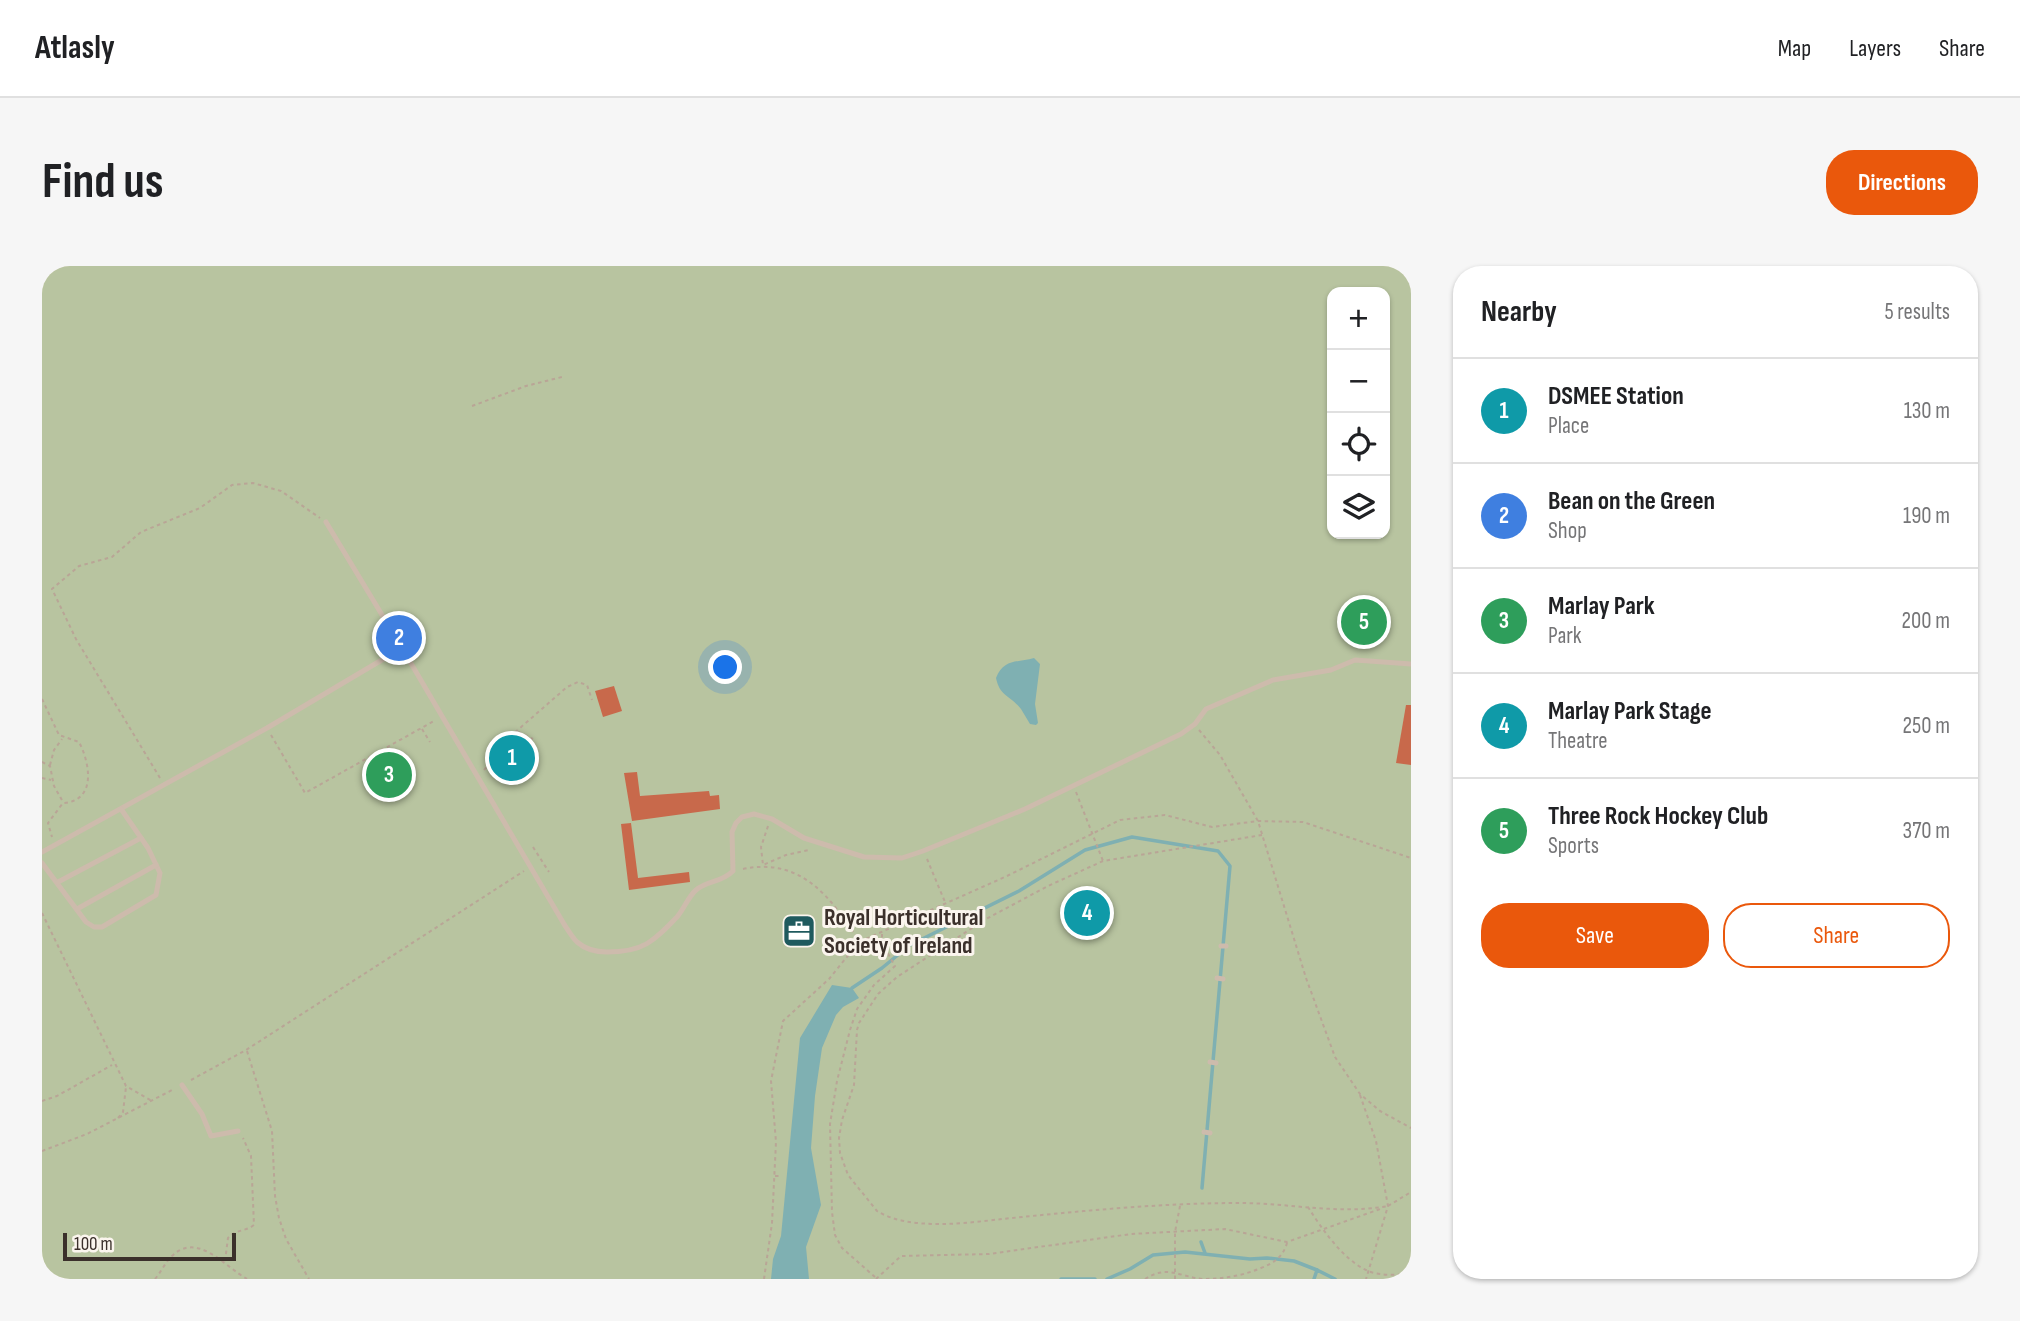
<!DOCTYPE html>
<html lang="en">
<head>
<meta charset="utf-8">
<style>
  body { margin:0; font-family:"Sofia Sans Condensed",sans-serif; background:#f6f6f6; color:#202124 }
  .controls { position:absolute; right:21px; top:21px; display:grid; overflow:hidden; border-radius:14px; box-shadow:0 2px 5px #0004 }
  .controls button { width:63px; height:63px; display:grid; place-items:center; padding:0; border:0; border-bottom:2px solid #e0e0e0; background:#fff; color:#202124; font:35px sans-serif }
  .scale { position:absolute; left:21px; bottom:18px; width:173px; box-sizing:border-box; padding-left:7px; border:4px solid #3b302b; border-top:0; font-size:19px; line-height:24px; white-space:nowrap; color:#3b302b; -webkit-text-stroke:5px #fbf5ee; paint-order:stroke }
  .you { position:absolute; left:684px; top:402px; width:24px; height:24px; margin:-18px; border:5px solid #fff; border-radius:50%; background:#1a73e8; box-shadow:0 0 0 10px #1a73e833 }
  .badge { display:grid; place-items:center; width:46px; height:46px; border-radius:50%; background:#ea580c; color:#fff; font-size:23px; font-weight:700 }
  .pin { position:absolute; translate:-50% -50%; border:4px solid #fff; box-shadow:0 2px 7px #0006 }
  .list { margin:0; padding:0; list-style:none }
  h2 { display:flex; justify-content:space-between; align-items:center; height:91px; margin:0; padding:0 28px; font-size:30px }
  h2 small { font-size:23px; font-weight:400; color:#757577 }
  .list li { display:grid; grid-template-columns:46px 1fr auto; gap:21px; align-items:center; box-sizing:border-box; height:105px; padding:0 28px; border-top:2px solid #e0e0e0 }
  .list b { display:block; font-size:26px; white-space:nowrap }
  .list p { margin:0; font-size:23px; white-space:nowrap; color:#757577 }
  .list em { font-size:23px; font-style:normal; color:#757577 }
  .actions { display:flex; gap:14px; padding:21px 28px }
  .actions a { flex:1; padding:16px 0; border:2px solid #ea580c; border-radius:28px; text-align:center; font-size:24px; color:#ea580c }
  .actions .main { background:#ea580c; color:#fff }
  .icon { flex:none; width:38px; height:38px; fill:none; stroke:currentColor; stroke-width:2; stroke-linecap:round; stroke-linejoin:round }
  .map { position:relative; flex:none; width:1369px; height:1013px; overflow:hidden; border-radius:28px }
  header { display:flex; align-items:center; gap:42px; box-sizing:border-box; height:98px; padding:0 35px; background:#fff; border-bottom:2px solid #e0e0e0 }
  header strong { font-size:33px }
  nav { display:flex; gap:38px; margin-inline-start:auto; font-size:24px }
  .intro { display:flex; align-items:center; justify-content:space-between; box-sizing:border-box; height:168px; padding:0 42px }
  h1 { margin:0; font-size:49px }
  .button { padding:18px 32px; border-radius:28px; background:#ea580c; color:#fff; font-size:24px; font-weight:700 }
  main { display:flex; gap:42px; padding:0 42px }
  aside { flex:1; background:#fff; border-radius:28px; box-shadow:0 2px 5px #0004 }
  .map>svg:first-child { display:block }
  .green { fill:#b8c4a0; fill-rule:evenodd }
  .water { fill:#7fb0b2 }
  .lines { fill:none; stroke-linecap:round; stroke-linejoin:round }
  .stream { stroke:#7fb0b2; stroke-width:3.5 }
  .building { fill:#c8694b }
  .path { stroke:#b9a596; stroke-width:2; stroke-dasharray:3.5 3.5; stroke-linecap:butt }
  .lane { stroke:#cdbbac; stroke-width:5 }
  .labels { text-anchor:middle; stroke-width:6; stroke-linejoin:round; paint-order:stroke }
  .poi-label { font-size:24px; font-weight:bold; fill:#3b302b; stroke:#fbf5ee; text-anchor:start }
</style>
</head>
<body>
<header>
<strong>Atlasly</strong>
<nav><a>Map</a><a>Layers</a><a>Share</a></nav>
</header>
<div class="intro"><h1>Find us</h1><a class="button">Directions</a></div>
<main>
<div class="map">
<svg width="1369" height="1013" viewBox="0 0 1369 1013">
  <rect width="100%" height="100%" fill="#f4ebe1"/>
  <path class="green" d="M0 0H1369V1013H0ZM1290 26H1343V268H1290Z"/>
  <g class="water">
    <path d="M992 392 998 398 993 438 996 457 994 459 988 458C985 453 982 448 979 443 968 429 958 431 954 412 962 392 976 397 992 392Z"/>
    <polygon points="790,719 810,722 817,732 801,741 794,749 780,782 773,830 769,882 779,939 764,981 767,1013 729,1013 731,993 739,970 758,772"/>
  </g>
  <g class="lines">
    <g class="stream">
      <polyline points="810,722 840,702 868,679 977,625 1043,584 1090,571 1176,585 1188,600 1160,922"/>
      <polyline points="1159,976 1163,987"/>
      <polyline points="1019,1013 1053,1013"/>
      <polyline points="1065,1013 1088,1003 1111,989 1143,986 1208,993 1225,992 1252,995 1275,1004"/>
      <polyline points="1272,1013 1275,1004 1293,1013"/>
    </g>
  </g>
  <g class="building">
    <polygon points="572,420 580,445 561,451 553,425"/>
    <polygon points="1364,439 1369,439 1369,499 1354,497"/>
    <polygon points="465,482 478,484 475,501 462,499"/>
    <polygon points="595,506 598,530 667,525 668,530 677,529 678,543 590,555 582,507"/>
    <polygon points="589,557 596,612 647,606 648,616 587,624 579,558"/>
    <polygon points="757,650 769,673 755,680 752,674 744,671 746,662 743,657"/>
  </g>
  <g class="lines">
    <g class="path">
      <polyline points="430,140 484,120 520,111"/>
      <path d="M0 433 17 469 37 476C48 497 55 535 21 537L6 557 10 571"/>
      <polyline points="380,463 388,476"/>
      <polyline points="1157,464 1178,489 1216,555 1264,712 1293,791 1318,828 1338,845 1369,862"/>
      <polyline points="476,466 491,473"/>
      <polyline points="229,469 263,527 392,455"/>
      <polyline points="0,496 8,500 12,520 21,536"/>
      <polyline points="8,499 12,484 20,473"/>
      <polyline points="442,504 470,469 525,421 536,416 545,419 550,434"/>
      <polyline points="477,507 482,481 480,469"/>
      <polyline points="0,512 9,514"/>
      <polyline points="118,512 34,373 10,323 37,300 70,291 99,266 158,242 190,219 211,217 239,225 278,252"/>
      <polyline points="1034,526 1061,595"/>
      <polyline points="726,560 719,581 721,599 744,589 767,584"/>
      <path d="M1220 569 1061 595 1006 620 944 653 855 711 836 728 817 757 815 764 812 819 800 854 797 872 798 887 806 909 835 945C867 965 925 957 960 953 1039 945 1119 937 1198 937 1248 937 1296 949 1346 940"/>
      <polyline points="491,581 507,606"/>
      <polyline points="885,593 903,636"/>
      <path d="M701 603C759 591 789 631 817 675"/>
      <polyline points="0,647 84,820 110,835"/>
      <polyline points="205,785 230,865 233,930 237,952 244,973 267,1013"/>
      <polyline points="149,814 204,784 482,605"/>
      <polyline points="1318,829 1334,875 1346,940 1324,1013"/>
      <polyline points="0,835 15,830 70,799"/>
      <polyline points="76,852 81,846 84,821"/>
      <polyline points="0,885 45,868 132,823"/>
      <polyline points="733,910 740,910"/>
      <polyline points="1346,940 1369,926"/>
      <path d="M1266 941C1280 963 1301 994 1326 1005 1338 1010 1356 1009 1369 1008"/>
      <path d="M183 995 186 972C194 963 203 966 212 959L209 890 201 872"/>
      <polyline points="833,1011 800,982 793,969 790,946 788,858 795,815 808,764 815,743 832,719 853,700 840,677 840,667"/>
      <path d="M113 1013C119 1006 123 997 129 991 155 964 183 1001 205 1013"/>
      <polyline points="722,1013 730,957 734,876 729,815 741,755 787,713 817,676 965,610 1078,554 1123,549 1170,561 1216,555 1261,556 1369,592"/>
      <polyline points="834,1013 859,990 947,988 1089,968 1183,963 1245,976 1341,942"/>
      <path d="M1103 1013C1125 999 1136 1010 1160 1013 1181 1013 1200 1010 1219 1002 1232 997 1241 991 1245 977"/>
      <polyline points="1133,1013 1133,966 1138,940"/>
    </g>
    <g class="lane">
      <polyline points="284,256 360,382"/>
      <path d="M0 586 225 462 360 382 522 658C526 664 530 671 535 676 543 683 555 686 565 686 601 686 611 676 635 651 642 643 646 631 654 624 666 614 679 617 691 605L690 566 694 557 700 551 712 548 730 553 762 572 822 591 860 592 881 585 983 543 1139 468 1153 458 1164 443 1231 414 1289 404 1313 394 1369 398"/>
      <polyline points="0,597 44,656 52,661 60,661 114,629 118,607 106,582 79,543"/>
      <polyline points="16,616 99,572"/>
      <polyline points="35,643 114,599"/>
      <polyline points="1179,680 1184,680"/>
      <polyline points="1175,712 1181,713"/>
      <polyline points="1168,796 1174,797"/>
      <polyline points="140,819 160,848 169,870 196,865"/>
      <polyline points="1162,866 1168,867"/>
    </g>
  </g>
  <defs>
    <symbol id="office-square" viewBox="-11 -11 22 22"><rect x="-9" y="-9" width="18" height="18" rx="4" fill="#1f5a5e" stroke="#fbf5ee"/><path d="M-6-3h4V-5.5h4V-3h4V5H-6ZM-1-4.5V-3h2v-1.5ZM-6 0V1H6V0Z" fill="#fff"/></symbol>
  </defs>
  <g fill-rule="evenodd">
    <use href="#office-square" x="738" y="646" width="38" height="38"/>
  </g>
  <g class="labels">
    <g class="poi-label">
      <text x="782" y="659">Royal Horticultural<tspan x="782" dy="28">Society of Ireland</tspan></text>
    </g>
  </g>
</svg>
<div class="controls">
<button>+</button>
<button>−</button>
<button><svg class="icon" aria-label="locate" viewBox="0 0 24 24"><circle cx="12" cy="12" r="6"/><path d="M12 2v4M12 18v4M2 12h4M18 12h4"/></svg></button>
<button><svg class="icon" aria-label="layers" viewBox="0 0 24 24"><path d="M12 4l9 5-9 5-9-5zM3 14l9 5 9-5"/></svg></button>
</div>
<div class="scale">100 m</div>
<div class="you"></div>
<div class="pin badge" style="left:470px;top:492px;background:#0f9aa8">1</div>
<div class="pin badge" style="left:357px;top:372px;background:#3f7fe0">2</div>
<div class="pin badge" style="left:347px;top:509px;background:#2e9e5b">3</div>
<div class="pin badge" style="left:1045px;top:647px;background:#0f9aa8">4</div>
<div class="pin badge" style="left:1322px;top:356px;background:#2e9e5b">5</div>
</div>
<aside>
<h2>Nearby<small>5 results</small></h2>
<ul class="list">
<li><span class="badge" style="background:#0f9aa8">1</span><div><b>DSMEE Station</b><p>Place</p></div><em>130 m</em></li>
<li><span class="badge" style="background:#3f7fe0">2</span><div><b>Bean on the Green</b><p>Shop</p></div><em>190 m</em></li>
<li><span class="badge" style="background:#2e9e5b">3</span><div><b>Marlay Park</b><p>Park</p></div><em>200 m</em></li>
<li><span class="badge" style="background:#0f9aa8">4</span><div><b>Marlay Park Stage</b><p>Theatre</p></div><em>250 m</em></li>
<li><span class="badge" style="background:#2e9e5b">5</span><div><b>Three Rock Hockey Club</b><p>Sports</p></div><em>370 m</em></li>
</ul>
<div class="actions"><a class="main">Save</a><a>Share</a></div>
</aside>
</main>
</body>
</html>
